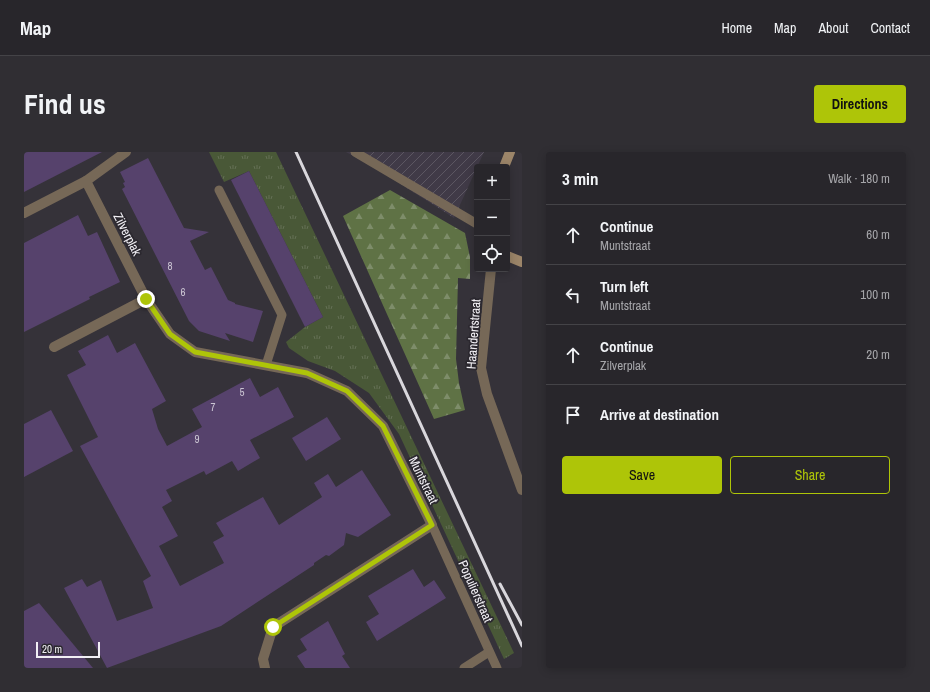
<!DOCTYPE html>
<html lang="en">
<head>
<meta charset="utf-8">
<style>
  body { margin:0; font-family:"Archivo Narrow",sans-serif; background:#302e33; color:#f1f3f6 }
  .controls { position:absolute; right:12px; top:12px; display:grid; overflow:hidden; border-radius:4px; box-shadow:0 2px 10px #0003 }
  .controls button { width:36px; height:36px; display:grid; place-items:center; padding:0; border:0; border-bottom:1px solid #444347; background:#28262b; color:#f1f3f6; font:20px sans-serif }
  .scale { position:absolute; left:12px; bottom:10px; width:64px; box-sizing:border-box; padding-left:4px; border:2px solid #f1eff4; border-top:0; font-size:11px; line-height:14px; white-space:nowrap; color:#f1eff4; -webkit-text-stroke:3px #2b282f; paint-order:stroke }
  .stop { position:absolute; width:12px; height:12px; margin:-9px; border:3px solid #aec508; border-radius:50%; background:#fff }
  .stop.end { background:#aec508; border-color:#fff; box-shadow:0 1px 4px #0008 }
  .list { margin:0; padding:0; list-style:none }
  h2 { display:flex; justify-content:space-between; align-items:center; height:52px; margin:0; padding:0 16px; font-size:17px }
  h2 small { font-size:13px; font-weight:400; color:#a5a5a9 }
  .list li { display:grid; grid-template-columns:26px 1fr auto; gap:12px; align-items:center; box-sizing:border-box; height:60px; padding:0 16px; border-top:1px solid #444347 }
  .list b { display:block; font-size:15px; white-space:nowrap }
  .list p { margin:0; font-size:13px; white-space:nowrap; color:#a5a5a9 }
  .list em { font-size:13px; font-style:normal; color:#a5a5a9 }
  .actions { display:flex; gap:8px; padding:12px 16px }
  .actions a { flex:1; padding:9px 0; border:1px solid #aec508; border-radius:4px; text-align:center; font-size:14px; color:#aec508 }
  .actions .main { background:#aec508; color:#111 }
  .icon { flex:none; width:22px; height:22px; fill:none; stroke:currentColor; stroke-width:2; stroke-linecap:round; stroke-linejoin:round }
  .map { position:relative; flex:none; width:498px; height:516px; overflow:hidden; border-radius:4px }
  header { display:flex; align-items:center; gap:24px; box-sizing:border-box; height:56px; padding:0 20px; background:#28262b; border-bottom:1px solid #444347 }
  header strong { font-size:19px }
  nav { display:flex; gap:22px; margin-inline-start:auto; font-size:14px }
  .intro { display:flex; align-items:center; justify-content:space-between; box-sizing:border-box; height:96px; padding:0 24px }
  h1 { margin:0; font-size:28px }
  .button { padding:10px 18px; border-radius:4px; background:#aec508; color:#111; font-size:14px; font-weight:700 }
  main { display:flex; gap:24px; padding:0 24px }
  aside { flex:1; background:#28262b; border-radius:4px; box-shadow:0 2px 10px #0003 }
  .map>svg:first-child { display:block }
  .industrial { fill:url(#industrial-furrows) }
  .grass { fill:url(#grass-tufts) }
  .forest { fill:url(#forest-firs) }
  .building { fill:#56426c }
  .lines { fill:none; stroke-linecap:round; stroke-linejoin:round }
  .lane { stroke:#766857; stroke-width:9 }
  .street { stroke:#766857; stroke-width:10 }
  .secondary { stroke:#9c8569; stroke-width:10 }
  .rail { stroke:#d9d7dc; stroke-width:3 }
  .route { stroke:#aec508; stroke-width:5 }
  .labels { text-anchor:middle; stroke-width:3.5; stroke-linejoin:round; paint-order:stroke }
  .number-label { font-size:11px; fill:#cac4d2 }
  .street-label { font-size:13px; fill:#f1eff4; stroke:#2b282f }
</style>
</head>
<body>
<header>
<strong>Map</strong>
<nav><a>Home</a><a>Map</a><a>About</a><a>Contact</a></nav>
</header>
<div class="intro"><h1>Find us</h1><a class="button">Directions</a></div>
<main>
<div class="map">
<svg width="498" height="516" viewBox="0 0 498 516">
  <defs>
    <pattern id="industrial-furrows" width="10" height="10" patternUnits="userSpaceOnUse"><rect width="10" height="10" fill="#403a47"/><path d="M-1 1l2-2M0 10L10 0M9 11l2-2" fill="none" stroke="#5c5762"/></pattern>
    <pattern id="grass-tufts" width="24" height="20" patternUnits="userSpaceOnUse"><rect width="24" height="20" fill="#495837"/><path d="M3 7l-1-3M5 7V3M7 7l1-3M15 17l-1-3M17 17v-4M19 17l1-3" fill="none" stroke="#647055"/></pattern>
    <pattern id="forest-firs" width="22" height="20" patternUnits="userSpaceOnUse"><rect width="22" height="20" fill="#5f7245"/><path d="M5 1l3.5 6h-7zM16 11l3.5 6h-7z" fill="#7e8d6a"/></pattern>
  </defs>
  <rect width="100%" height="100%" fill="#353239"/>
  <polygon class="industrial" points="322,0 460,0 430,66 353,17"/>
  <polygon class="grass" points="185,0 252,0 490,501 480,507 375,282 345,241 311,219 284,209 265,196 262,190 281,175 299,165 225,19 200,30"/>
  <polygon class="forest" points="366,38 441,81 446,105 446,127 434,126 432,207 435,231 441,258 410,267 319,64"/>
  <g class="building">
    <polygon points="0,0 78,0 0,40"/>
    <polygon points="124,6 160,76 185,80 166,89 181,118 187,115 204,148 211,151 211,152 239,159 229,190 201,181 206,189 175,179 165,169 98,37 101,35 99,31 101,30 96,20"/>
    <polygon points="225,19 299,165 281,175 207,28"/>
    <polygon points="54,63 64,84 73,80 96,130 65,145 66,147 0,180 0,91"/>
    <polygon points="84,183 93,201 111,191 142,249 128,257 134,277 143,294 178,275 168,257 226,226 236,245 254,235 270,265 226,288 236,306 224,313 214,319 208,309 182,323 180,319 142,338 148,349 138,355 154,384 135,394 156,434 200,411 189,390 200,384 192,371 239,345 255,373 298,345 290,331 304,322 312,335 338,318 367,363 334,385 322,381 320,393 305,404 302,403 290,411 290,413 197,474 83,516 40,436 58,427 63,435 77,428 93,469 129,456 119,429 127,424 56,294 74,285 43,223 62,213 54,199"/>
    <polygon points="27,258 49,299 0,325 0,272"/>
    <polygon points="303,265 317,287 282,309 268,286"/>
    <polygon points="389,417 400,435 410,428 422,446 353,489 342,470 355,462 344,444"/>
    <polygon points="15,451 69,516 0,516 0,459"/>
    <polygon points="304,469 321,502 318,504 326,516 281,516 273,504 283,498 276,487"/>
  </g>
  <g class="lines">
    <g class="lane">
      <polyline points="331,0 453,72"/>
      <polyline points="195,38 258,163 242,213"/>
      <polyline points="408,373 473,516"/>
      <polyline points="440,516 465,500"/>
    </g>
    <g class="street">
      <polyline points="62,29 122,147 146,182 171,200 283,221 323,239 359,274 408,373 249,475 239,507 241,516"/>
      <polyline points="0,61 62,29 102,0"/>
      <polyline points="467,117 457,216 463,242 498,338"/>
      <polyline points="30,195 122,147"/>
    </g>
    <g class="secondary">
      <polyline points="480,15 486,0"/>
      <polyline points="483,104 498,110"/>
    </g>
    <g class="rail">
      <polyline points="272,0 498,494"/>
      <polyline points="476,432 498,473"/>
    </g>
  </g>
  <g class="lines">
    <polyline class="route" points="122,147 146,182 171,200 283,221 323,239 359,274 408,373 249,475"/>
  </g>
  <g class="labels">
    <g class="number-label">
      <text x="146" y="118">8</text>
      <text x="159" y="144">6</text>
      <text x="218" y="244">5</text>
      <text x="189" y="259">7</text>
      <text x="173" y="291">9</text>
    </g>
    <g class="street-label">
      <text transform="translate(104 82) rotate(63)" y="5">Zilverplak</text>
      <text transform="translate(449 182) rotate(-86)" y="5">Haandertstraat</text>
      <text transform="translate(400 328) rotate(64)" y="5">Muntstraat</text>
      <text transform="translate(452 439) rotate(66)" y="5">Populierstraat</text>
    </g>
  </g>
</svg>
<div class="controls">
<button>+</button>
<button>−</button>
<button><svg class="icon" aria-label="locate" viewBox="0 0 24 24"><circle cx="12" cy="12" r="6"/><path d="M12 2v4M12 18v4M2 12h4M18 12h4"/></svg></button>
</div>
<div class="scale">20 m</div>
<div class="stop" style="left:249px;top:475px"></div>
<div class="stop end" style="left:122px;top:147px"></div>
</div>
<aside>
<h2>3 min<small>Walk · 180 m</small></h2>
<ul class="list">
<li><svg class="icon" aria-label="ahead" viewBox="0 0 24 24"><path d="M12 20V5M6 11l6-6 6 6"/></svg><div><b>Continue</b><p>Muntstraat</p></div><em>60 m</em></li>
<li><svg class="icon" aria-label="left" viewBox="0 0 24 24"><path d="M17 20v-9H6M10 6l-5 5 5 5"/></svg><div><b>Turn left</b><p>Muntstraat</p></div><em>100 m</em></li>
<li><svg class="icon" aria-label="ahead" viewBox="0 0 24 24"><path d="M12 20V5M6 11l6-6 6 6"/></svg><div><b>Continue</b><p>Zilverplak</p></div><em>20 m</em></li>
<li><svg class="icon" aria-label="arrive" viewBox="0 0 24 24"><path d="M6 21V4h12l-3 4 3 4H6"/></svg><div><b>Arrive at destination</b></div></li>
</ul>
<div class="actions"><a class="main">Save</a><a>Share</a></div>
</aside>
</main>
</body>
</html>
